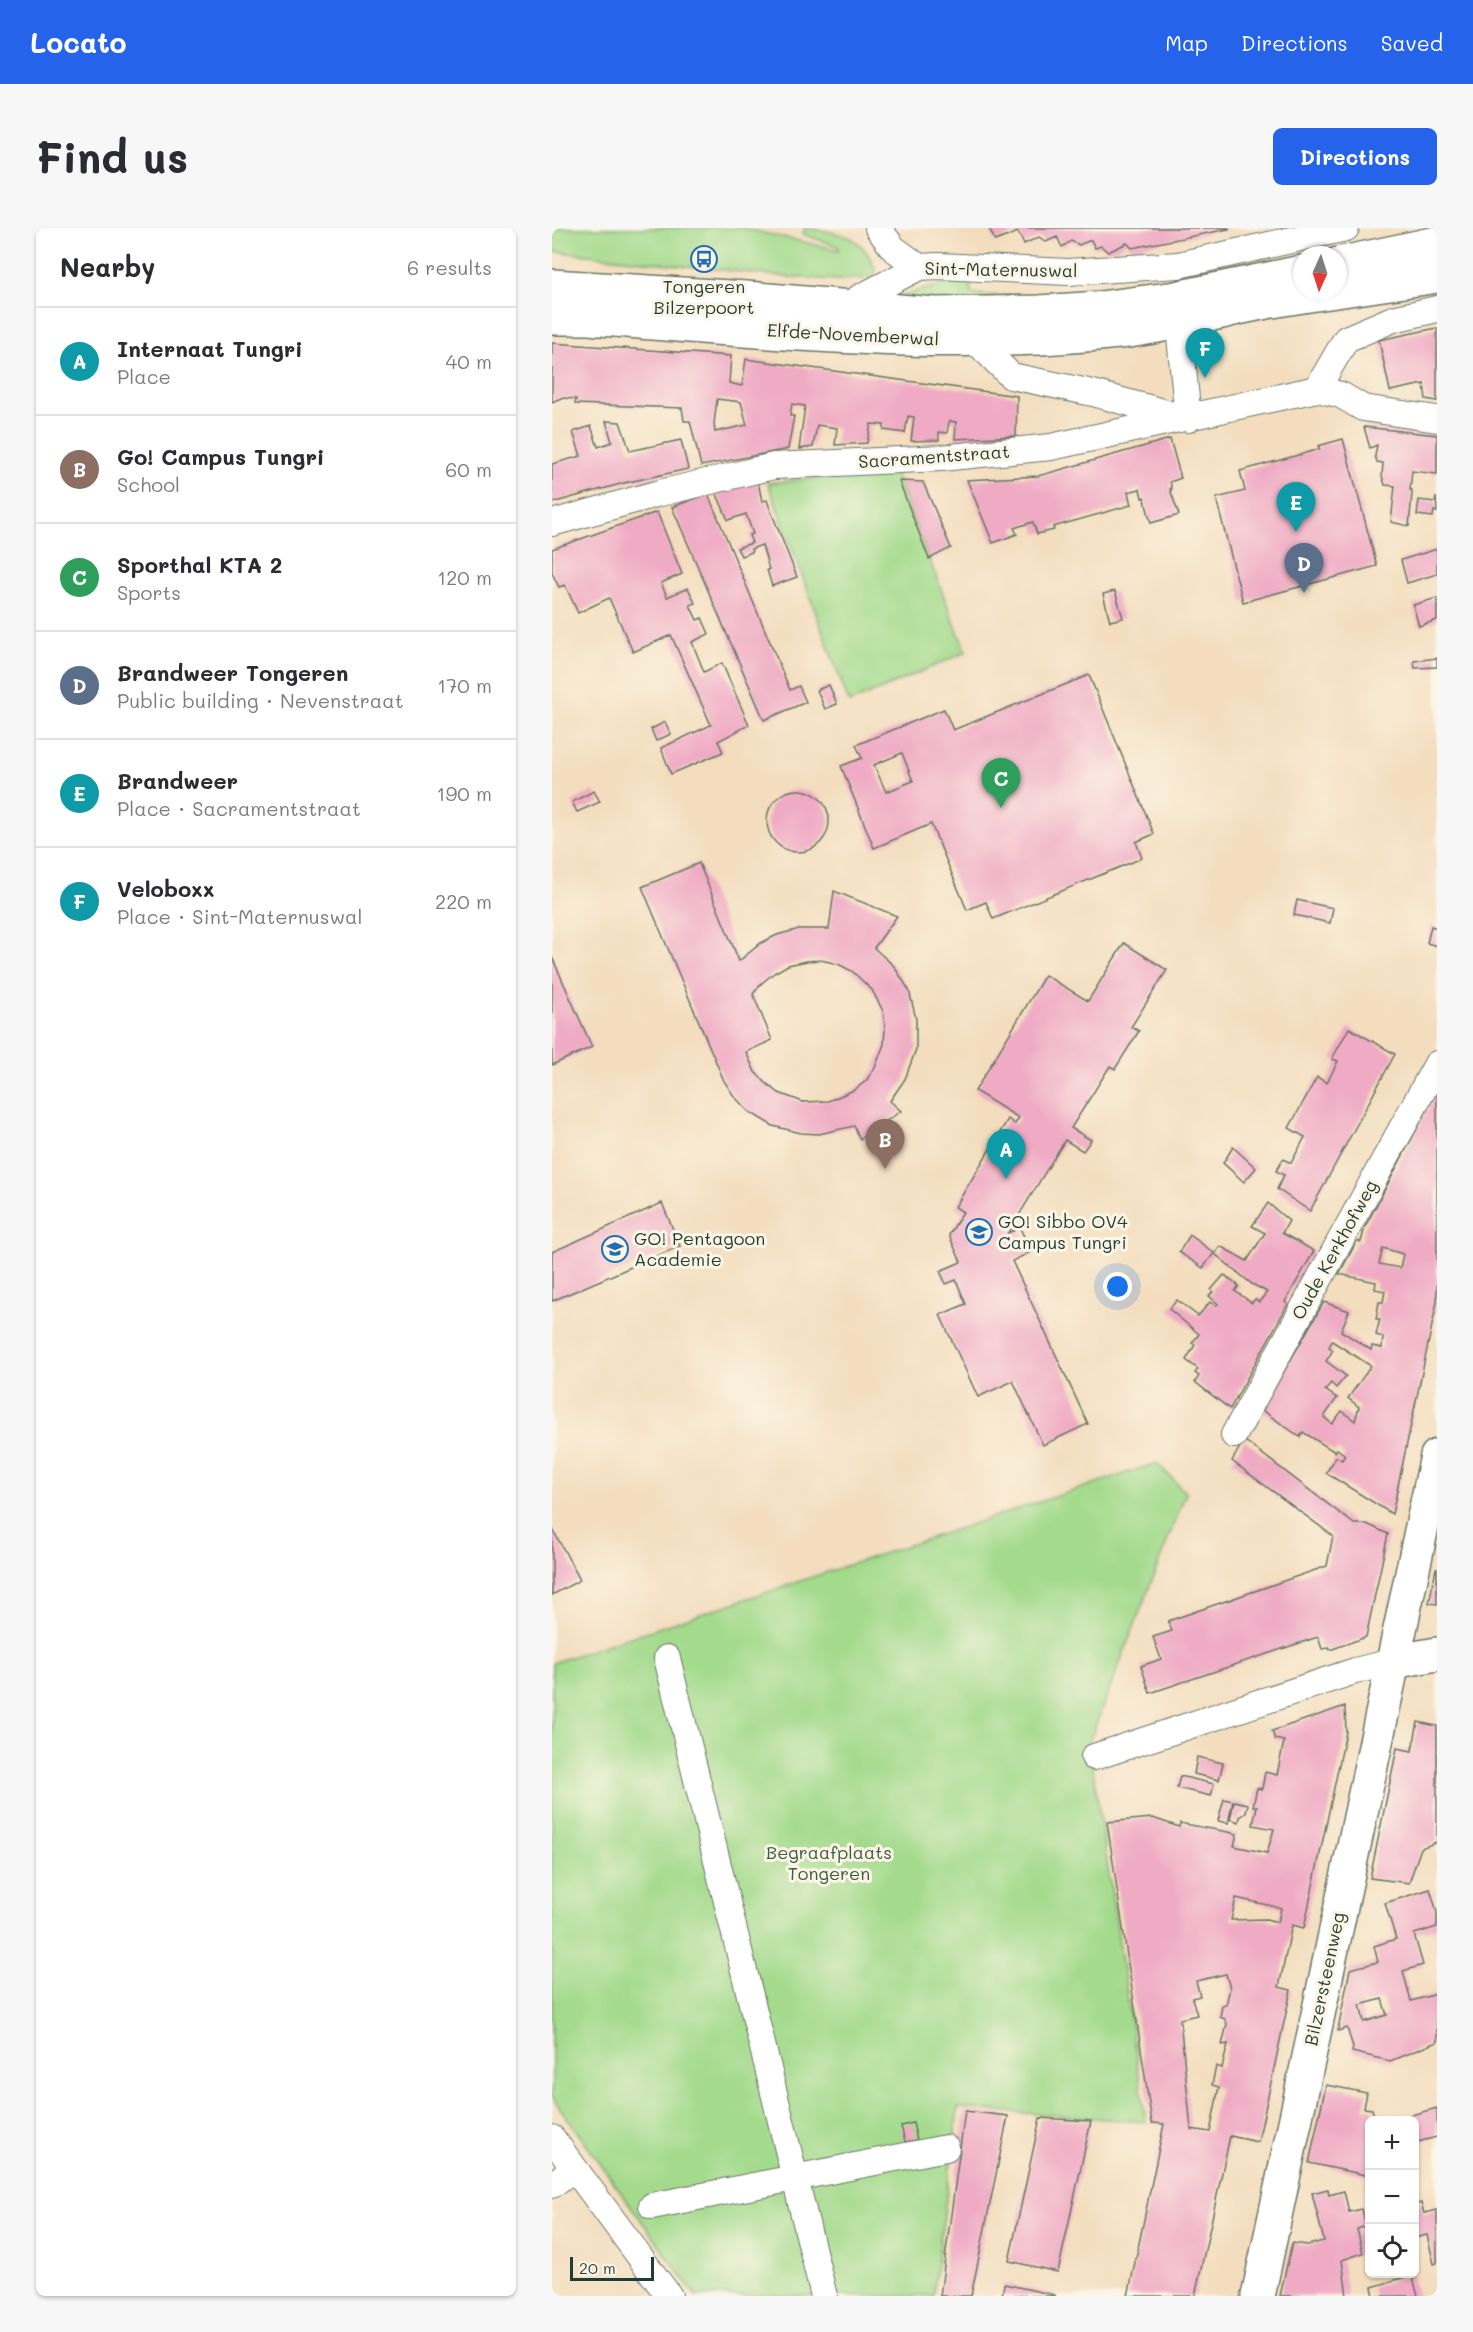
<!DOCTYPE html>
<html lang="en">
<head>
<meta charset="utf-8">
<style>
  body { margin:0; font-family:Mali,sans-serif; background:#f7f7f7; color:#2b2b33 }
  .controls { position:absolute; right:18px; bottom:18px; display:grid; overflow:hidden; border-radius:9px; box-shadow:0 2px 4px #0004 }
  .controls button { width:54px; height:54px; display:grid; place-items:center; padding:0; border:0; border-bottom:2px solid #e1e1e2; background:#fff; color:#2b2b33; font:30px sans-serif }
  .compass { position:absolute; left:741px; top:18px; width:54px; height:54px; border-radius:50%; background:#fff; box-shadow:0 2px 4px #0004; rotate:183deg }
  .scale { position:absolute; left:18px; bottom:15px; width:84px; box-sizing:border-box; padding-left:6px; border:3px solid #1f3d34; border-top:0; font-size:16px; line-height:21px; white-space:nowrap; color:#1f3d34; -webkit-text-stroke:4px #fcf5e5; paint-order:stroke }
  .you { position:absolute; left:566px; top:1059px; width:21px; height:21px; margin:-15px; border:4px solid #fff; border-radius:50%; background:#1a73e8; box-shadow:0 0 0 9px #1a73e833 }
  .badge { display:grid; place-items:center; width:39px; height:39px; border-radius:50%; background:#2563eb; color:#fff; font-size:20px; font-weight:700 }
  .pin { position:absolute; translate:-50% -50px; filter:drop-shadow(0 2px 3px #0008) }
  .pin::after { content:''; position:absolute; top:32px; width:21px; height:18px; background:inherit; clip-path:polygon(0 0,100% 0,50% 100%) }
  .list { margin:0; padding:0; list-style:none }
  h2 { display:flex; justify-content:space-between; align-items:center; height:78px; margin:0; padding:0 24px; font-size:26px }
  h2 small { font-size:20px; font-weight:400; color:#7c7c81 }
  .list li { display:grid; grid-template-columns:39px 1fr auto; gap:18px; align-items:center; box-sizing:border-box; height:108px; padding:0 24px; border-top:2px solid #e1e1e2 }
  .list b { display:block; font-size:22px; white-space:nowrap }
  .list p { margin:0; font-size:20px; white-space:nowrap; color:#7c7c81 }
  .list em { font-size:20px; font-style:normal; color:#7c7c81 }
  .icon { flex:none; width:33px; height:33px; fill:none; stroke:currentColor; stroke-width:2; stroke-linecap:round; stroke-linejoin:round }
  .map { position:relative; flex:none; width:885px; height:2068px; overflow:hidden; border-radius:9px }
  header { display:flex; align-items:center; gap:36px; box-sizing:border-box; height:84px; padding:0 30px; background:#2563eb; color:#fff }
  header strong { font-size:28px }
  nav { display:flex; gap:33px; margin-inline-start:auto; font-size:21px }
  .intro { display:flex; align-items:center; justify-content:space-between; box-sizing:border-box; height:144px; padding:0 36px }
  h1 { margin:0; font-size:42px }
  .button { padding:15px 27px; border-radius:9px; background:#2563eb; color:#fff; font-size:21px; font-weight:700 }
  main { display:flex; gap:36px; padding:0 36px }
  aside { flex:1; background:#fff; border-radius:9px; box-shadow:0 2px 4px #0004 }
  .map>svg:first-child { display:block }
  .green { fill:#a3da8c; stroke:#618c60; stroke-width:1.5 }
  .building { fill:#efaac4; fill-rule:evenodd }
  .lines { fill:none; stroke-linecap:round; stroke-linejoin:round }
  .street-casing { stroke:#697564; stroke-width:28 }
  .secondary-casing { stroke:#697564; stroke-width:36 }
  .primary-casing { stroke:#697564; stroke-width:36 }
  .street { stroke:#fff; stroke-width:26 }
  .secondary { stroke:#fff; stroke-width:33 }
  .primary { stroke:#fff; stroke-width:33 }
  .labels { text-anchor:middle; stroke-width:6; stroke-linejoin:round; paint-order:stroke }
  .street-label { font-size:18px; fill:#1f3d34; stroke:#fcf5e5 }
  .poi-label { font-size:18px; fill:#1f3d34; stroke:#fcf5e5; text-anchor:start }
  .park-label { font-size:18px; fill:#395c46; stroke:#fcf5e5 }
</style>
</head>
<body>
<header>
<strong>Locato</strong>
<nav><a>Map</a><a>Directions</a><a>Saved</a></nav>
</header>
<div class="intro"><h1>Find us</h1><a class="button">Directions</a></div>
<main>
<aside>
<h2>Nearby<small>6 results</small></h2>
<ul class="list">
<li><span class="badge" style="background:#0f9aa8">A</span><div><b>Internaat Tungri</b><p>Place</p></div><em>40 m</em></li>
<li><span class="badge" style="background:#8d6e63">B</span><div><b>Go! Campus Tungri</b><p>School</p></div><em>60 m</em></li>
<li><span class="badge" style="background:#2e9e5b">C</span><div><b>Sporthal KTA 2</b><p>Sports</p></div><em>120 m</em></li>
<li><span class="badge" style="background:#5c6f8a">D</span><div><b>Brandweer Tongeren</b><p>Public building · Nevenstraat</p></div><em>170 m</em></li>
<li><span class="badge" style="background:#0f9aa8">E</span><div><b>Brandweer</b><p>Place · Sacramentstraat</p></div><em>190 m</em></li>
<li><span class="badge" style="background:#0f9aa8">F</span><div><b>Veloboxx</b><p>Place · Sint-Maternuswal</p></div><em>220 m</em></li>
</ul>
</aside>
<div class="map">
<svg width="885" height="2068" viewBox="0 0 885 2068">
  <rect width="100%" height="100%" fill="#fcf5e5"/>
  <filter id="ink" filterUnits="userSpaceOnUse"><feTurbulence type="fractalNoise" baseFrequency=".0167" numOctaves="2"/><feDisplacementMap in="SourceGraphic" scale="12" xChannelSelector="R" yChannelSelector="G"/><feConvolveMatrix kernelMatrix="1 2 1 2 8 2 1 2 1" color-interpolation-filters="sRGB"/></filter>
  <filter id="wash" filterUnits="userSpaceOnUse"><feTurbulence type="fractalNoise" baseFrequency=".008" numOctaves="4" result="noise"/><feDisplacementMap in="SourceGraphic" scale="24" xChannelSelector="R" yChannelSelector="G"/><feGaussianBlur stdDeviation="1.35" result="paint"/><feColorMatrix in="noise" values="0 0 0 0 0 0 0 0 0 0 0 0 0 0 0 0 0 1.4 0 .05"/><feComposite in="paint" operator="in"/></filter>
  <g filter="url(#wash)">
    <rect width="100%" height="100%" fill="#f3ddbe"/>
    <g class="green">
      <path d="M0 0H190L287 22V19L251 6 252 0C289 5 311 5 324 44L318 50 289 52 235 49 0 23Z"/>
      <path d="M750 30V37L609 64 499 75 421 77H347L346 72 351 67 397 55 419 54V65C530 79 642 53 750 30Z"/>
      <polygon points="342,243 414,424 297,475 216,255"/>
      <polygon points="605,1235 634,1265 537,1514 594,1894 406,1880 381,2068 144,2068 0,1869 0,1435"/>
    </g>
    <g id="blocks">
      <g class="building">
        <polygon points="437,0 677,0 677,1 580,20 575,15 556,24 549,18 543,20 539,12 527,17 519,13 510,19 505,9 494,14 487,9 472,16 466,4 443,13"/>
        <polygon points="885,100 885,173 874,171 872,156 838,163 827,112"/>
        <path d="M0 115 179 128 177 155 190 158 194 131 465 168 464 208 403 211 404 194 397 193 395 205 387 204V212L359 213 362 189 356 188 353 205 332 202V197L319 196 315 215 283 217 285 200 265 197 261 219 247 221 253 178 240 176 238 188H242L236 221 149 238 138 193H132L130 180 23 176 24 171 9 170 0 174ZM165 171 189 174 195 197 163 204 162 196Z"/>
        <polygon points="54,193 68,194 78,223 129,212 136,241 72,255 0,275 0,236 29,228 21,204 39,198 46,219 60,214"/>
        <polygon points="812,199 885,207 885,246 860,243 858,262 860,262 860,266 857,298 839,294 843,258 833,257 830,248 831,235 825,234 823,228 825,217 818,220"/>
        <polygon points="618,211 629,250 618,254 620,261 618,261 627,287 599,295 592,269 590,270 588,261 576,264 579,277 501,299 502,302 485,306 481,294 462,300 465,306 441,315 415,252 486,248"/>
        <polygon points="791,211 825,338 691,374 664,270 693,263 688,243 768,221 766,218"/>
        <polygon points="347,253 371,254 399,320 377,331"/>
        <polygon points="206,254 210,273 215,272 217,278 245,349 220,358 215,342 217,341 210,317 199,321 200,324 189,328 185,320 200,315 197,307 201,306 194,286 176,292 164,264"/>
        <polygon points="156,266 238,462 247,458 254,474 212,492 120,279"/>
        <polygon points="884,269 885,284 882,283 881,289 865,287 867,272 883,274"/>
        <polygon points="105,284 130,346 109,355 115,369 136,360 143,375 138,377 145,392 150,390 157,406 140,414 152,444 170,435 197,497 166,513 171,524 119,546 109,520 159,497 119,407 81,424 57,370 26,385 13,357 7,359 0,345 0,321"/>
        <polygon points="885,321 885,346 855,355 849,332"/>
        <polygon points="563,363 571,390 558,393 551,366"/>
        <polygon points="885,370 885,392 867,398 861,377"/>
        <polygon points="885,430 885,439 863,440 862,433"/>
        <path d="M537 447 602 606 584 614 590 630 441 691 434 674 415 682 379 596 322 620 289 538 310 530 304 517 392 481 401 502ZM350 525 361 553 334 564 322 537Z"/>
        <polygon points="277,457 285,476 273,481 265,462"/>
        <polygon points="113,494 119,506 104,513 99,501"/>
        <circle cx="246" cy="593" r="31"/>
        <polygon points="42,563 48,574 25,584 20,574"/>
        <path d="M147 635 187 733 209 715 225 707 247 701H277L282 663 345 688 322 720 342 738 357 762 364 791V821L353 851 338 873 349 883 308 911 302 898 267 906 249 905 221 898 196 883 182 868 172 853 90 659ZM269 732 286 736 300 743 320 762 331 783 333 800 332 816 323 840 314 853 302 862 276 873 251 874 227 865 214 855 203 844 194 824 220 812 201 766 210 755 222 745 236 737 255 733Z"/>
        <polygon points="745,672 781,680 778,695 742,687"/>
        <polygon points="879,698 885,700 885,718 875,715"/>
        <polygon points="572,715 615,742 579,799 587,803 563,841 558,838 519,900 539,912 531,923 513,912 456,1005 468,1000 479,1024 460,1033 536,1196 491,1217 461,1153 426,1169 388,1087 414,1076 404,1052 394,1056 388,1043 409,1034 397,1007 411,984 403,979 456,891 463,896 467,890 423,863 493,747 536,773"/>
        <polygon points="0,729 40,819 0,837"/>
        <polygon points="797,800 843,826 758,983 725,961 732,947 724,943 731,931 739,935 753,909 737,900 765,849 775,855 786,833 780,831"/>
        <path d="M885 863V1074L840 1286 774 1245 784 1229 790 1232 793 1227 788 1223 785 1221 783 1224 751 1204 748 1209 710 1182 772 1074 797 1083 789 1103 819 1122 820 1118 830 1120 831 1109 824 1107 828 1091H824L827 1074H831L833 1063 823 1061 824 1054 787 1046 805 1013 809 1014 813 999ZM831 1020 851 1026 848 1040 827 1036ZM780 1113 819 1138 796 1170 807 1179 803 1193 790 1183 780 1196 772 1189 785 1170 773 1162 779 1155 784 1160 794 1148 774 1133 781 1122 777 1119Z"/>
        <polygon points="681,919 704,940 692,954 671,935"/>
        <polygon points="110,975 128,1018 0,1073 0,1024"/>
        <polygon points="716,975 737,993 730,1005 762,1023 733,1074 736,1076 678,1181 643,1154 647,1148 643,1145 646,1141 634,1132 643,1117 640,1115 647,1106 617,1081 625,1072 646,1088 658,1074 663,1078 666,1076 657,1068 661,1064 659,1062 672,1047 687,1058 683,1063 700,1075 703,1071 707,1074 715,1064 700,1056 663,1026 668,1018 695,1033 713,1005 700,998"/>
        <polygon points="638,1007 662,1025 651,1040 627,1024"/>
        <polygon points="692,1212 802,1296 815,1296 836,1306 814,1409 778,1422 778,1420 770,1421 766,1409 598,1465 589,1438 609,1431 601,1409 620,1403 616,1393 775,1338 781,1308 680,1233"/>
        <polygon points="0,1300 28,1352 0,1367"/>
        <polygon points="884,1340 885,1340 885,1376 877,1375"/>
        <path d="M793 1478 794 1504 752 1700 740 1697 727 1759 739 1762 706 1914 678 1908 643 2068H576L612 1896 600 1895 555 1594 601 1590 627 1599 628 1595 676 1604 685 1606 682 1618 715 1625 722 1601 701 1597 705 1578H701L705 1560 710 1561 713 1544 725 1547 732 1513 723 1511 720 1503ZM684 1670 729 1680 726 1694 714 1691 679 1692ZM674 1746 678 1760 674 1777 670 1778 668 1789 673 1791 675 1796 670 1817 676 1816 670 1840 664 1838 660 1857 667 1859 658 1904 639 1901 628 1791 645 1787 640 1770 648 1768 644 1753Z"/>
        <polygon points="866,1494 885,1498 885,1614 869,1620 857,1655 818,1650 845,1520 860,1523"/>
        <polygon points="645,1529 671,1535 667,1552 642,1546"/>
        <polygon points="628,1548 662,1556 659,1568 625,1560"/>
        <polygon points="672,1571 681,1573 676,1595 666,1593"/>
        <polygon points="682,1573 696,1576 694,1585 688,1589 687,1594 678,1591"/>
        <path d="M878 1661 885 1684V1699L862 1706 871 1737 851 1743 859 1773 885 1766V1814L838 1833 800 1824 801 1819 795 1800 786 1803V1801L798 1741 826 1734 822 1718 844 1711 833 1675ZM830 1771 835 1787 812 1794 808 1777Z"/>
        <polygon points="774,1857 815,1865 812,1880 820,1881 823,1892 818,1892 818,1948 757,1935"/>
        <polygon points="885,1880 885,1909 862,1915 862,1892 841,1892"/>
        <polygon points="413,1883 456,1888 419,2068 388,2068"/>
        <polygon points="488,1890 539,1893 506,2044 457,2033"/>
        <polygon points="361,1895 365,1912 353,1914 349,1898"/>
        <polygon points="776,1961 777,1967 792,1963 797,1984 810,1981 814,1998 805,2001 811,2025 790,2032 795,2068 728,2068 740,2015 756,2017 772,2013 760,1965"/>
        <polygon points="869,1975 872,1985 885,1982 885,2035 882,2036 875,2007 862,2010 862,1977"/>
        <polygon points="860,2047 866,2068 822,2068 820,2059"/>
        <polygon points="452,2056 503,2067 503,2068 450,2068"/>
      </g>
    </g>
  </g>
  <g filter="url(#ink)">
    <use href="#blocks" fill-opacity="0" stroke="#697564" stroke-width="1.5"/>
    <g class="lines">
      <defs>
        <g id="street">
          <polyline points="326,0 341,20 367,39"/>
          <polyline points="625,78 636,191"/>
          <polyline points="295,80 307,70 367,39 386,38 516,44 626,37 794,0"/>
          <polyline points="423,112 459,148 541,165 633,190"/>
          <polyline points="765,161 794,111 841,91 885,81"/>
          <polyline points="0,295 104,266 222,238 389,230 499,219 765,161 789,167 811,180 885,191"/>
          <polyline points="682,1207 885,836"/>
          <polyline points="115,1430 272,2068"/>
          <polyline points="542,1529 803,1443 840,1434"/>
          <polyline points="0,1910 117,2068"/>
          <polyline points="0,1957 22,1940"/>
          <polyline points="100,1978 394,1920"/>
        </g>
        <g id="secondary">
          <polyline points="840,1434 885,1426"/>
          <polyline points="706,2068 885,1228"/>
        </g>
        <g id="primary">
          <polyline points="786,36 885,15"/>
          <polyline points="0,58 194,70 383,86 487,84 548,80 624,70 750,44"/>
          <path d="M0 90H37C216 104 396 123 576 103 623 97 668 83 714 74 771 64 828 57 885 48"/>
        </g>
      </defs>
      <use href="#street" class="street-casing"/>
      <use href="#secondary" class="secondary-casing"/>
      <use href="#primary" class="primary-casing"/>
      <use href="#street" class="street"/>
      <use href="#secondary" class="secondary"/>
      <use href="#primary" class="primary"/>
    </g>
  </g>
  <defs>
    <symbol id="bus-ring" viewBox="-11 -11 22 22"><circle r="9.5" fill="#fcf5e5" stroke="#1f6fb2" stroke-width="1.5"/><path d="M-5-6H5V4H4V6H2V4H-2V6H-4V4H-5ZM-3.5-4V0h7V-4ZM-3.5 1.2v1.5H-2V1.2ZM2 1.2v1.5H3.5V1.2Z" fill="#1f6fb2"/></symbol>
    <symbol id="school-ring" viewBox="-11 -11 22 22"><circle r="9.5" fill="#fcf5e5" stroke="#1f6fb2" stroke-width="1.5"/><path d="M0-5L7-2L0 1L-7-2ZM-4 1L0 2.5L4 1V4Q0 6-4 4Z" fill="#1f6fb2"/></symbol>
  </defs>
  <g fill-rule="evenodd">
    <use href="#bus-ring" x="137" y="16" width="30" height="30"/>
    <use href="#school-ring" x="412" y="989" width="30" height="30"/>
    <use href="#school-ring" x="48" y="1006" width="30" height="30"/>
  </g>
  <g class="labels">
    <g class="street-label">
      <text transform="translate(449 42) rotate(1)" y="6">Sint-Maternuswal</text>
      <text transform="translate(301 107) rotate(3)" y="6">Elfde-Novemberwal</text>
      <text transform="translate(382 229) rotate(-4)" y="6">Sacramentstraat</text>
      <text transform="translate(783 1022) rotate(-61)" y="6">Oude Kerkhofweg</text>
      <text transform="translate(773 1751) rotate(-78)" y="6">Bilzersteenweg</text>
    </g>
    <g class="poi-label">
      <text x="152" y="65" text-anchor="middle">Tongeren<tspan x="152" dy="21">Bilzerpoort</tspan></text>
      <text x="446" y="1000">GO! Sibbo OV4<tspan x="446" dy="21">Campus Tungri</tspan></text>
      <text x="82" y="1017">GO! Pentagoon<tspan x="82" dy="21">Academie</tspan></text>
    </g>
    <g class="park-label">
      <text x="277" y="1631">Begraafplaats<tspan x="277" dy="21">Tongeren</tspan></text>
    </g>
  </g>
</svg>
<div class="controls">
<button>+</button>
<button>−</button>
<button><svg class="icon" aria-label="locate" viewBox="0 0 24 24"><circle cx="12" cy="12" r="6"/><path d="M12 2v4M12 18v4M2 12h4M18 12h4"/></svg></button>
</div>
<svg class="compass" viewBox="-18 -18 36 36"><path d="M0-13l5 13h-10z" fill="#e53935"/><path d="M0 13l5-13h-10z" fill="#7c7c81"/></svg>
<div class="scale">20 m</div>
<div class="you"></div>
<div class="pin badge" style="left:454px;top:951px;background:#0f9aa8">A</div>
<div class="pin badge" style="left:333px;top:941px;background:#8d6e63">B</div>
<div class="pin badge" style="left:449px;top:580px;background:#2e9e5b">C</div>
<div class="pin badge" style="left:752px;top:365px;background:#5c6f8a">D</div>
<div class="pin badge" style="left:744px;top:304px;background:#0f9aa8">E</div>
<div class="pin badge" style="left:653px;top:150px;background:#0f9aa8">F</div>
</div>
</main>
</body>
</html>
